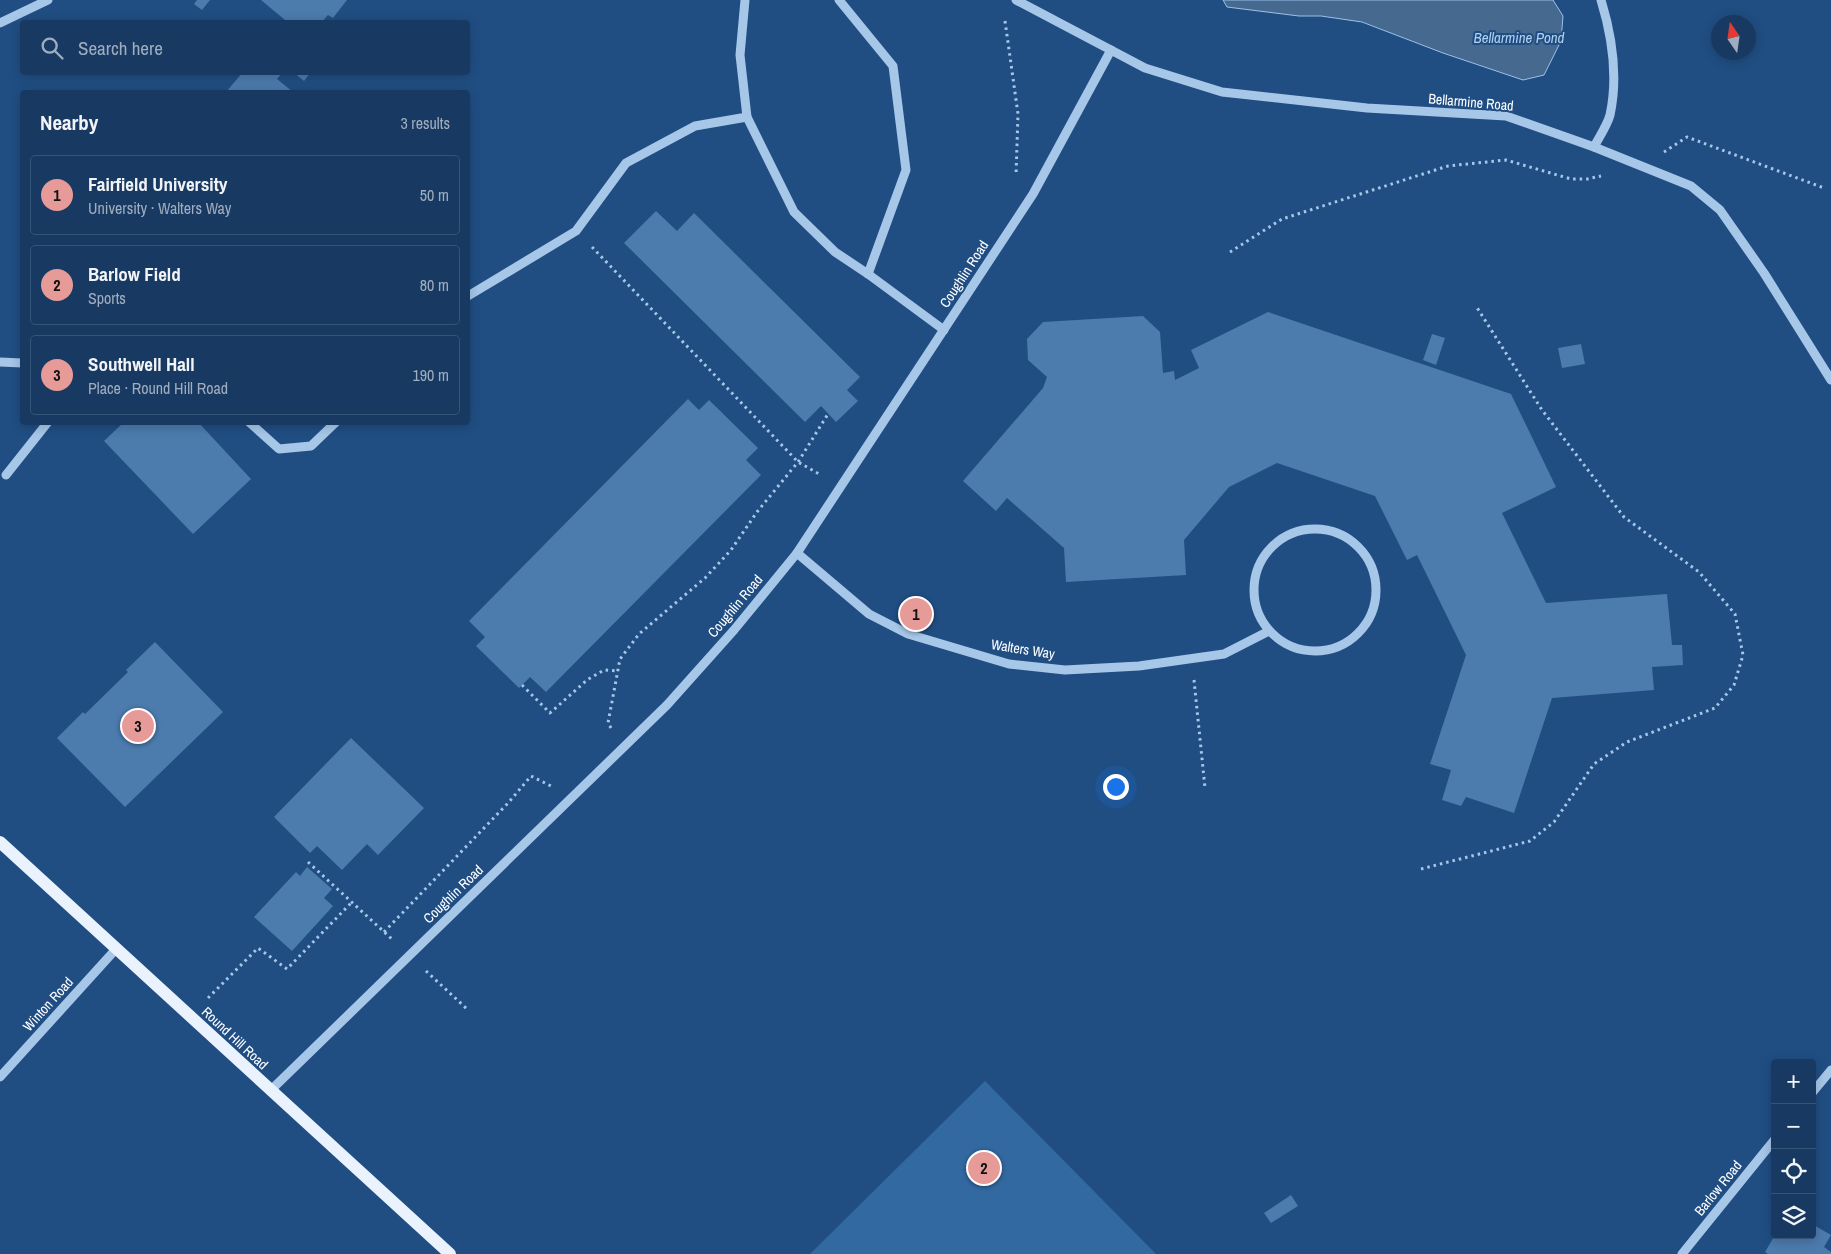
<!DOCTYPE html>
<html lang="en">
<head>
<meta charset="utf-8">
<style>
  body { margin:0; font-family:"Archivo Narrow",sans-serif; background:#214168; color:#f1f3f6 }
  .controls { position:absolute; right:15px; bottom:15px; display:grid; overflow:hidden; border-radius:5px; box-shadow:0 2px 12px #0003 }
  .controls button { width:45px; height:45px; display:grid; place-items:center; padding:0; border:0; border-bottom:1px solid #365477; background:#183a62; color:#f1f3f6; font:25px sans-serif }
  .compass { position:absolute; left:1711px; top:15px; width:45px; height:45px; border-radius:50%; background:#183a62; box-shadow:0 2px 12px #0003; rotate:347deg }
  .you { position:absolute; left:1115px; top:786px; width:18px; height:18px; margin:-12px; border:4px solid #fff; border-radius:50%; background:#1a73e8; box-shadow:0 0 0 8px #1a73e833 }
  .badge { display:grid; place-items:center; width:32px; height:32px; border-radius:50%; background:#e69b98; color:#111; font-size:16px; font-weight:700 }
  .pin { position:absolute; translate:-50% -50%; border:2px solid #fff; box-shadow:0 1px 5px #0006 }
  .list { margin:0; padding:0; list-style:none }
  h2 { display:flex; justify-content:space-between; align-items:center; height:65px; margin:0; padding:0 20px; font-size:21px }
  h2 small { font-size:16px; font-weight:400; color:#9fadbe }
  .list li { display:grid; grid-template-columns:32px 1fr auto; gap:15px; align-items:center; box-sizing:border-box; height:80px; margin:0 10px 10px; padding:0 10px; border:1px solid #365477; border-radius:5px }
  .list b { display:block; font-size:19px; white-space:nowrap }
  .list p { margin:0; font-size:16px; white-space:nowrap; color:#9fadbe }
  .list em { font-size:16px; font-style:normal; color:#9fadbe }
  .icon { flex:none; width:28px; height:28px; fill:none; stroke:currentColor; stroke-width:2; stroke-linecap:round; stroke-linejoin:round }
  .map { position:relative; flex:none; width:1831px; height:1254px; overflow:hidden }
  .search { position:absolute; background:#183a62; box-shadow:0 2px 12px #0003; left:20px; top:20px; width:450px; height:55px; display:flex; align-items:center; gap:12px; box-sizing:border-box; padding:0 18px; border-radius:5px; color:#9fadbe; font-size:19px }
  .panel { position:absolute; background:#183a62; box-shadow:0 2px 12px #0003; left:20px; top:90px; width:450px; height:335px; border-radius:5px }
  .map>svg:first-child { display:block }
  .green { fill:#3369a1 }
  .water { fill:#46698f; stroke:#9ac2ea }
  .building { fill:#4c7bad }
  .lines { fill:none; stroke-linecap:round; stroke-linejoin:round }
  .path { stroke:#a7c7e9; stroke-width:3; stroke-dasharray:2.5 4; stroke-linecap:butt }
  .minor { stroke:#a7c7e9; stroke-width:9 }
  .major { stroke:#eaf2fe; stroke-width:12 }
  .labels { text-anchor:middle; stroke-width:4; stroke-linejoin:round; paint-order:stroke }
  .street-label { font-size:14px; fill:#fff; stroke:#204e83 }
  .water-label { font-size:15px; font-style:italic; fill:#b2d1f0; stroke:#204e83 }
</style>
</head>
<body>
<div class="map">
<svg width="1831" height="1254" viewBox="0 0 1831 1254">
  <rect width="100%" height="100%" fill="#204e83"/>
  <polygon class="green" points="985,1081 1156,1254 810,1254"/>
  <polygon class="water" points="1223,0 1553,0 1563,16 1561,41 1544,75 1523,80 1443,53 1362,22 1321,16 1299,16 1227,7"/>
  <g class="building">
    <polygon points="197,0 210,0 202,10 194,4"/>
    <polygon points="261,0 347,0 333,18 328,15 322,22 283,22 285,20"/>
    <polygon points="243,72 283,72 277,79 293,92 226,92"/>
    <polygon points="293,72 311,72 304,81"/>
    <polygon points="656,211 677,231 694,213 860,377 847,390 858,401 836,422 821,406 805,422 624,243"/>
    <polygon points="1268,312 1511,394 1556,487 1502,513 1546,603 1667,594 1672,645 1682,645 1683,665 1652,667 1654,690 1552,698 1514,813 1466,797 1461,806 1442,800 1451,770 1430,764 1466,655 1417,555 1407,560 1375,496 1277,463 1229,487 1184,540 1186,575 1066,582 1064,548 1007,498 996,511 963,481 1043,388 1047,377 1028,360 1027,339 1043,322 1143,316 1160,332 1163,373 1174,371 1175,380 1199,368 1191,350"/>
    <polygon points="1432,334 1445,338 1436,365 1423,360"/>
    <polygon points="1581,344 1585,364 1562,368 1558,348"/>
    <polygon points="688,399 699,410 709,400 758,448 746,460 761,475 546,692 530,677 519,688 476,646 485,637 469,621"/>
    <polygon points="124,422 198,422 251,479 193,534 104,441"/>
    <polygon points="155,642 223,712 125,807 57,738 83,712 85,714 128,672 126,670"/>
    <polygon points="351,738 424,808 378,855 367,844 342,870 317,846 310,853 274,817"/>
    <polygon points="307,867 332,889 324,898 333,906 292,951 254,917 296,872 300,876"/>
    <polygon points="1291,1195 1298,1206 1271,1223 1264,1213"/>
    <polygon points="1812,1224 1831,1235 1824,1247 1831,1252 1831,1254 1768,1254 1765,1252 1775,1235 1812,1235"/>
  </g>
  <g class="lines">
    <g class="path">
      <polyline points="1005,21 1018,114 1016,176"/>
      <polyline points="1664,152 1687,137 1824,188"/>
      <polyline points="592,247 798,462 821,475"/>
      <polyline points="1230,252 1282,219 1448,166 1506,160 1571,179 1587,179 1601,176"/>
      <polyline points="1194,680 1205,788"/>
      <polyline points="522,685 550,713 587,680 604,670 618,671"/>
      <polyline points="611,728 608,723 620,659 639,634 705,578 731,550 757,512 798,462 828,414"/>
      <polyline points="308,862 394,941"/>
      <polyline points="1421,869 1530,841 1554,822 1594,764 1627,742 1715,708 1734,685 1743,655 1735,614 1699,572 1624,517 1542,410 1476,306"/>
      <polyline points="384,932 509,802 531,776 551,786"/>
      <polyline points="426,971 467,1009"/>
      <polyline points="208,998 258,948 287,969 352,902"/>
    </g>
    <g class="minor">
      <polyline points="745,0 740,55 747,117 794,212 835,252 868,274 944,330"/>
      <polyline points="839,0 893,66 906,170 868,274"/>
      <polyline points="1016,0 1145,68 1222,92 1367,108 1506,116 1594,147 1691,186 1720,210 1764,273 1831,380"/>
      <polyline points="0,23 48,0"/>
      <path d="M1594 147C1599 137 1607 126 1610 115 1618 78 1612 36 1601 0"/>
      <polyline points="468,296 576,231 626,163 695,126 747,117"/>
      <polyline points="0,362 22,363"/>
      <polyline points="249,422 279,449 311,446 336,422"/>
      <polyline points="6,475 48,422"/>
      <circle cx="1315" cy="590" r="61"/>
      <polyline points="797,553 869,614 908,634 1009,664 1065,670 1139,666 1224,654 1269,631"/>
      <polyline points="0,1077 116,949"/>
      <polyline points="270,1091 667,705 734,630 797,553 1033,194 1111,50"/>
      <polyline points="1812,1093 1831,1070"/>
      <polyline points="1682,1254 1775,1139"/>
    </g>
    <polyline class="major" points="0,842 450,1254"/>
  </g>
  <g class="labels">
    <g class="street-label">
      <text transform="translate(1471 102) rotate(5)" y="5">Bellarmine Road</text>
      <text transform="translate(964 274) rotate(-57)" y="5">Coughlin Road</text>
      <text transform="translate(735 606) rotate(-50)" y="5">Coughlin Road</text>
      <text transform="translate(1023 649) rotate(9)" y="5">Walters Way</text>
      <text transform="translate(453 894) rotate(-44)" y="5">Coughlin Road</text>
      <text transform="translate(48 1004) rotate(-48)" y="5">Winton Road</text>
      <text transform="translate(235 1038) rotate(43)" y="5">Round Hill Road</text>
      <text transform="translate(1718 1188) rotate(-51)" y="5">Barlow Road</text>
    </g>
    <g class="water-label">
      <text x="1519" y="43">Bellarmine Pond</text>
    </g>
  </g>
</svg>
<div class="controls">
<button>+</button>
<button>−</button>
<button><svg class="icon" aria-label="locate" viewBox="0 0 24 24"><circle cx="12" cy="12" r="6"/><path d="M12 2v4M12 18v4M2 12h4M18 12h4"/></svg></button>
<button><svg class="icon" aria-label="layers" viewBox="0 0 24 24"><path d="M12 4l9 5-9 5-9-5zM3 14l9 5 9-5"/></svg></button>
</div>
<svg class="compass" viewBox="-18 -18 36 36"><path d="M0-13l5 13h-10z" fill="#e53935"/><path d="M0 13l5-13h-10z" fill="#9fadbe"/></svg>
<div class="you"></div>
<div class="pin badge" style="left:916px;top:614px">1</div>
<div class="pin badge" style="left:984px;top:1168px">2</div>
<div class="pin badge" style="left:138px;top:726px">3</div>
<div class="search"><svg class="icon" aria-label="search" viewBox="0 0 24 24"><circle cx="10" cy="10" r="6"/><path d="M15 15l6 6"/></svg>Search here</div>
<section class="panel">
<h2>Nearby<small>3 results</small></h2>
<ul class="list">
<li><span class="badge">1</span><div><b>Fairfield University</b><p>University · Walters Way</p></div><em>50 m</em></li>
<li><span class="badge">2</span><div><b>Barlow Field</b><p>Sports</p></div><em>80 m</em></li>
<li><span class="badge">3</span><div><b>Southwell Hall</b><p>Place · Round Hill Road</p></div><em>190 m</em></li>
</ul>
</section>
</div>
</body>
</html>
